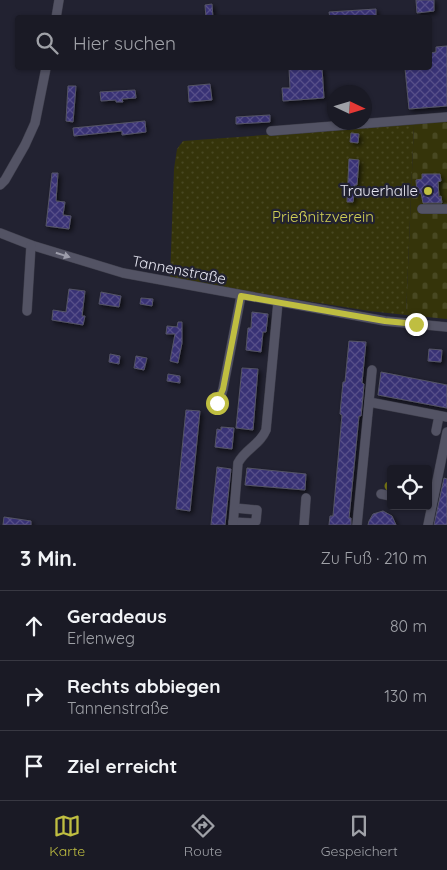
<!DOCTYPE html>
<html lang="de">
<head>
<meta charset="utf-8">
<style>
  body { margin:0; font-family:Quicksand,sans-serif; background:#272732; color:#f1f3f6 }
  .controls { position:absolute; right:15px; bottom:15px; display:grid; overflow:hidden; border-radius:5px; box-shadow:0 1px 4px #0004 }
  .controls button { width:45px; height:45px; display:grid; place-items:center; padding:0; border:0; border-bottom:1px solid #383842; background:#1a1a25; color:#f1f3f6; font:25px sans-serif }
  .compass { position:absolute; left:327px; top:85px; width:45px; height:45px; border-radius:50%; background:#1a1a25; box-shadow:0 1px 4px #0004; rotate:94deg }
  .stop { position:absolute; width:15px; height:15px; margin:-11px; border:4px solid #bfbe41; border-radius:50%; background:#fff }
  .stop.end { background:#bfbe41; border-color:#fff; box-shadow:0 1px 5px #0008 }
  .list { margin:0; padding:0; list-style:none }
  h2 { display:flex; justify-content:space-between; align-items:center; height:65px; margin:0; padding:0 20px; font-size:21px }
  h2 small { font-size:16px; font-weight:400; color:#9fa1a7 }
  .list li { display:grid; grid-template-columns:32px 1fr auto; gap:15px; align-items:center; box-sizing:border-box; height:70px; padding:0 20px; border-top:1px solid #383842 }
  .list b { display:block; font-size:19px; white-space:nowrap }
  .list p { margin:0; font-size:16px; white-space:nowrap; color:#9fa1a7 }
  .list em { font-size:16px; font-style:normal; color:#9fa1a7 }
  .icon { flex:none; width:28px; height:28px; fill:none; stroke:currentColor; stroke-width:2; stroke-linecap:round; stroke-linejoin:round }
  .map { position:relative; flex:none; width:447px; height:525px; overflow:hidden }
  .search { position:absolute; background:#1a1a25; box-shadow:0 1px 4px #0004; left:15px; right:15px; top:15px; height:55px; display:flex; align-items:center; gap:12px; box-sizing:border-box; padding:0 18px; border-radius:5px; color:#9fa1a7; font-size:19px }
  .sheet { height:275px; background:#1a1a25 }
  nav { display:flex; justify-content:space-around; align-items:center; box-sizing:border-box; height:70px; border-top:1px solid #383842; background:#1a1a25; font-size:14px; color:#9fa1a7 }
  nav a { display:grid; justify-items:center; gap:2px }
  nav .on { color:#bfbe41 }
  .map>svg:first-child { display:block }
  .grass { fill:url(#grass-dots) }
  .cemetery { fill:url(#cemetery-stones) }
  .lines { fill:none; stroke-linecap:round; stroke-linejoin:round }
  .canal { stroke:#797815; stroke-width:9 }
  .building { fill:url(#building-cross-hatch); stroke:#545466; filter:url(#shadow) }
  .minor-casing { stroke:#40404d; stroke-width:10 }
  .minor { stroke:#535364; stroke-width:9 }
  .oneway { fill:#9c9caa }
  .route { stroke:#bfbe41; stroke-width:6 }
  .poi-dot { fill:#bfbe41; stroke:#222231; stroke-width:2 }
  .labels { text-anchor:middle; stroke-width:4.5; stroke-linejoin:round; paint-order:stroke }
  .poi-label { font-size:15px; fill:#e6e6f1; stroke:#222231; text-anchor:end }
  .park-label { font-size:15px; fill:#d0cf55; stroke:#222231 }
  .street-label { font-size:15px; fill:#e6e6f1; stroke:#222231 }
</style>
</head>
<body>
<div class="map">
<svg width="447" height="525" viewBox="0 0 447 525">
  <defs>
    <pattern id="grass-dots" width="8" height="8" patternUnits="userSpaceOnUse" patternTransform="scale(1.25)"><rect width="8" height="8" fill="#35340a"/><path d="M2 2h.1M6 6h.1" fill="none" stroke="#484822" stroke-width="1.8" stroke-linecap="round"/></pattern>
    <pattern id="cemetery-stones" width="16" height="16" patternUnits="userSpaceOnUse" patternTransform="scale(1.25)"><rect width="16" height="16" fill="#35340a"/><path d="M2 7V4a2 2 0 0 1 4 0v3zM10 15v-3a2 2 0 0 1 4 0v3z" fill="#484822"/></pattern>
    <pattern id="building-cross-hatch" width="8" height="8" patternUnits="userSpaceOnUse" patternTransform="scale(1.25)"><rect width="8" height="8" fill="#393175"/><path d="M0 0l8 8M0 8l8-8" fill="none" stroke="#564f89"/></pattern>
    <filter id="shadow"><feDropShadow dx="2.5" dy="2.5" stdDeviation="2.5" flood-color="#0009"/></filter>
  </defs>
  <rect width="100%" height="100%" fill="#222231"/>
  <polygon class="grass" points="414,124 406,315 369,311 170,279 174,169 177,149 183,141"/>
  <polygon class="cemetery" points="447,121 447,319 406,315 414,124"/>
  <g class="lines">
    <polyline class="canal" points="389,486 391,486"/>
  </g>
  <g class="building">
    <polygon points="416,0 434,0 434,11 417,13"/>
    <polygon points="212,4 213,18 206,18 205,5"/>
    <polygon points="376,9 376,18 330,18 329,12"/>
    <polygon points="447,46 447,106 409,109 405,68 430,68 430,53 436,52 436,47"/>
    <polygon points="289,68 322,68 324,98 283,101 282,88 290,88"/>
    <polygon points="210,84 212,100 189,102 188,86"/>
    <polygon points="68,86 76,86 73,122 66,121"/>
    <polygon points="135,90 136,98 122,99 123,102 116,102 116,100 101,101 100,92"/>
    <polygon points="270,115 270,122 236,124 236,117"/>
    <polygon points="145,121 146,132 122,135 122,131 74,136 73,128"/>
    <polygon points="351,133 359,134 358,143 350,142"/>
    <polygon points="349,159 359,160 357,185 355,185 353,202 347,202"/>
    <polygon points="52,173 58,173 56,201 65,202 63,215 71,216 69,229 46,226"/>
    <polygon points="422,174 440,174 441,181 438,182 439,197 441,196 442,203 423,203 421,193 417,193 416,180 422,179"/>
    <polygon points="69,289 85,291 82,316 85,316 83,325 52,320 53,310 66,312"/>
    <polygon points="101,292 121,296 119,307 99,304"/>
    <polygon points="141,298 153,299 152,306 140,304"/>
    <polygon points="252,312 268,314 266,332 263,332 261,352 246,350 248,328 251,328"/>
    <polygon points="178,322 182,322 182,343 178,363 170,361 175,334 166,334 167,326 177,327"/>
    <polygon points="349,341 366,342 362,383 364,384 363,396 361,416 359,416 349,518 351,518 351,525 329,525 330,516 333,516 342,415 340,414 343,382 345,382"/>
    <polygon points="429,349 442,350 441,362 428,361"/>
    <polygon points="110,354 120,356 119,364 109,362"/>
    <polygon points="136,356 147,358 144,370 134,368"/>
    <polygon points="242,368 258,369 253,430 236,428"/>
    <polygon points="381,372 447,385 447,408 378,395"/>
    <polygon points="168,374 180,376 180,383 167,381"/>
    <polygon points="186,410 200,411 190,511 176,509"/>
    <polygon points="221,427 234,428 232,449 215,447 217,429 221,430"/>
    <polygon points="217,467 231,469 225,525 211,525"/>
    <polygon points="247,468 306,474 305,490 245,485"/>
    <polygon points="444,478 447,479 447,525 434,525"/>
    <polygon points="383,511 392,516 396,525 368,525 369,521 373,514"/>
    <polygon points="4,517 31,521 31,525 3,525"/>
  </g>
  <g class="lines">
    <defs>
      <g id="minor">
        <polyline points="56,18 59,0"/>
        <polyline points="271,131 447,117"/>
        <polyline points="0,185 5,180 25,145 35,123 46,68"/>
        <polyline points="422,209 447,209"/>
        <polyline points="0,233 31,245 123,273 385,321 447,327"/>
        <polyline points="27,311 31,245"/>
        <polyline points="369,402 372,370"/>
        <polyline points="213,404 215,404 220,399 223,389 241,296"/>
        <polyline points="436,431 439,416"/>
        <polyline points="381,494 391,496"/>
        <polyline points="233,522 252,523 256,521 257,510 235,508"/>
        <path d="M233 525 238 463C245 449 260 445 266 430L278 302"/>
        <polyline points="304,525 306,498"/>
        <polyline points="357,525 369,402 447,417"/>
        <polyline points="428,525 447,432"/>
      </g>
    </defs>
    <use href="#minor" class="minor-casing"/>
    <use href="#minor" class="minor"/>
  </g>
  <defs><path id="oneway-solid" d="M-6-.8H1V-3.2L6.5 0L1 3.2V.8H-6Z" transform="scale(1.25)"/></defs>
  <use class="oneway" href="#oneway-solid" transform="translate(63 255) rotate(17)"/>
  <g class="lines">
    <polyline class="route" points="217,403 223,389 241,296 385,321 416,324"/>
  </g>
  <circle class="poi-dot" cx="428" cy="191" r="5"/>
  <g class="labels">
    <g class="poi-label">
      <text x="418" y="196">Trauerhalle</text>
    </g>
    <g class="park-label">
      <text x="323" y="222">Prießnitzverein</text>
    </g>
    <g class="street-label">
      <text transform="translate(179 270) rotate(11)" y="5">Tannenstraße</text>
    </g>
  </g>
</svg>
<div class="controls">
<button><svg class="icon" aria-label="locate" viewBox="0 0 24 24"><circle cx="12" cy="12" r="6"/><path d="M12 2v4M12 18v4M2 12h4M18 12h4"/></svg></button>
</div>
<svg class="compass" viewBox="-18 -18 36 36"><path d="M0-13l5 13h-10z" fill="#e53935"/><path d="M0 13l5-13h-10z" fill="#9fa1a7"/></svg>
<div class="stop" style="left:217px;top:403px"></div>
<div class="stop end" style="left:416px;top:324px"></div>
<div class="search"><svg class="icon" aria-label="search" viewBox="0 0 24 24"><circle cx="10" cy="10" r="6"/><path d="M15 15l6 6"/></svg>Hier suchen</div>
</div>
<section class="sheet">
<h2>3 Min.<small>Zu Fuß · 210 m</small></h2>
<ul class="list">
<li><svg class="icon" aria-label="ahead" viewBox="0 0 24 24"><path d="M12 20V5M6 11l6-6 6 6"/></svg><div><b>Geradeaus</b><p>Erlenweg</p></div><em>80 m</em></li>
<li><svg class="icon" aria-label="right" viewBox="0 0 24 24"><path d="M7 20v-9h11M14 6l5 5-5 5"/></svg><div><b>Rechts abbiegen</b><p>Tannenstraße</p></div><em>130 m</em></li>
<li><svg class="icon" aria-label="arrive" viewBox="0 0 24 24"><path d="M6 21V4h12l-3 4 3 4H6"/></svg><div><b>Ziel erreicht</b></div></li>
</ul>
</section>
<nav>
<a class="on"><svg class="icon" aria-label="map" viewBox="0 0 24 24"><path d="M3 6l6-2 6 2 6-2v14l-6 2-6-2-6 2zM9 4v14M15 6v14"/></svg>Karte</a>
<a><svg class="icon" aria-label="directions" viewBox="0 0 24 24"><path d="M12 3l9 9-9 9-9-9zM9 14v-3h6M13 9l2 2-2 2"/></svg>Route</a>
<a><svg class="icon" aria-label="saved" viewBox="0 0 24 24"><path d="M7 4h10v16l-5-4-5 4z"/></svg>Gespeichert</a>
</nav>
</body>
</html>
